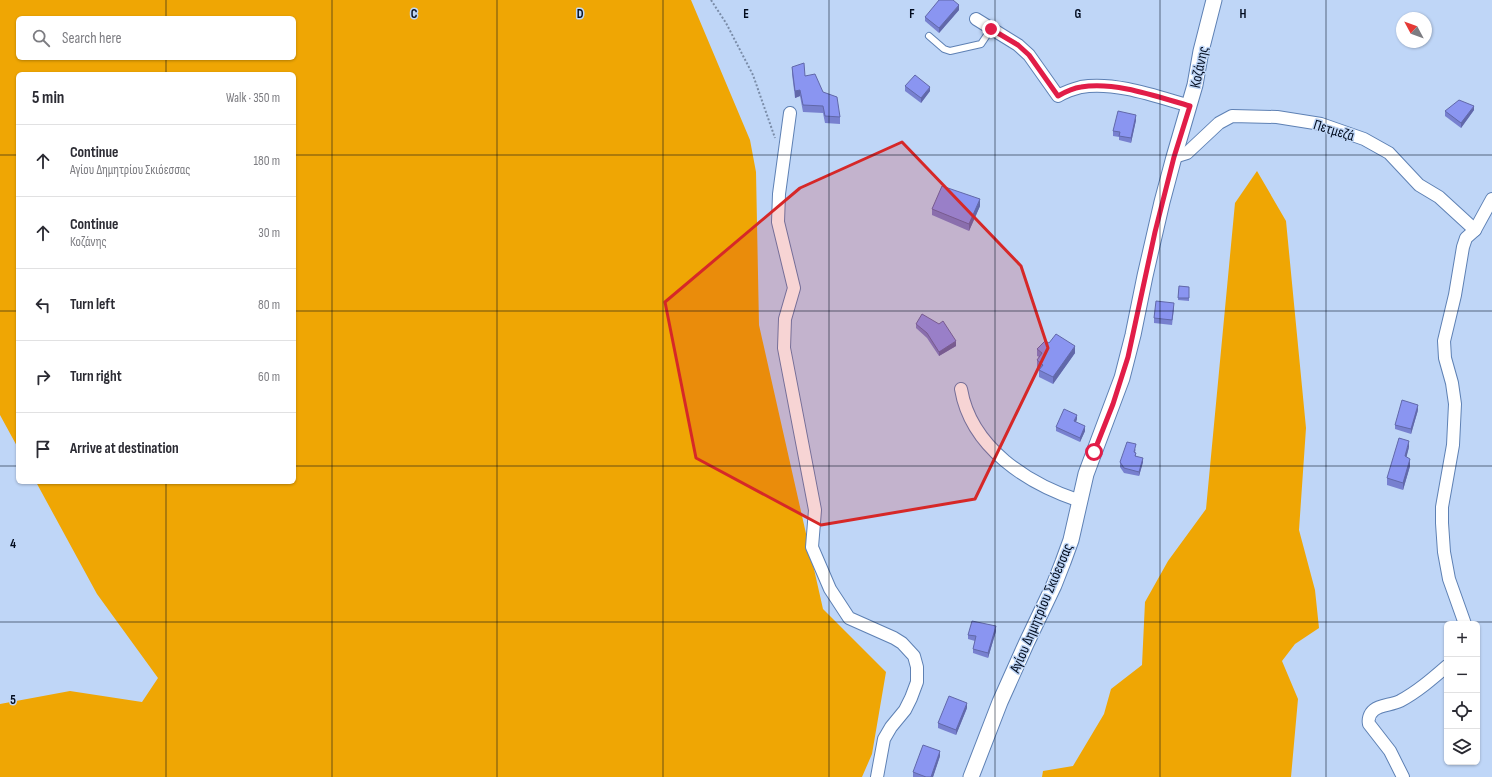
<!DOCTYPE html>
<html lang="en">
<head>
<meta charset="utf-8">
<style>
  body { margin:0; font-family:"Sofia Sans Condensed",sans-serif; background:#f7f7f7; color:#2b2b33 }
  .controls { position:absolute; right:12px; bottom:12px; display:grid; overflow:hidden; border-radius:6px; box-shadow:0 1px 3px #0004 }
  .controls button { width:36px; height:36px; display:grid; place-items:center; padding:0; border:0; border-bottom:1px solid #e1e1e2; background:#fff; color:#2b2b33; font:20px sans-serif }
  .compass { position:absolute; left:1396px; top:12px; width:36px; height:36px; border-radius:50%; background:#fff; box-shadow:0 1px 3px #0004; rotate:311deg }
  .stop { position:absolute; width:12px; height:12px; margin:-9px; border:3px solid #e11d48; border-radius:50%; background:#fff }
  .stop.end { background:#e11d48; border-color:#fff; box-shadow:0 1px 4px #0008 }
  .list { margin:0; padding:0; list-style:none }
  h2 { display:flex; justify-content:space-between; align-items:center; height:52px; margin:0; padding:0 16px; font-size:17px }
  h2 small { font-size:13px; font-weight:400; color:#7c7c81 }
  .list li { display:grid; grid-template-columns:26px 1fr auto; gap:12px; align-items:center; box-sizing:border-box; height:72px; padding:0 16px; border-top:1px solid #e1e1e2 }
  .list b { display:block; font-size:15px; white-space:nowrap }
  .list p { margin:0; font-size:13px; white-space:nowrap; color:#7c7c81 }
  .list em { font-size:13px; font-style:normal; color:#7c7c81 }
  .icon { flex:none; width:22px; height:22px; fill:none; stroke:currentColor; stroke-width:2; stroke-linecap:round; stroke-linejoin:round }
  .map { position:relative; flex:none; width:1492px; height:777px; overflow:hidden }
  .search { position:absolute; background:#fff; box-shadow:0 1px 3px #0004; left:16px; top:16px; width:280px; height:44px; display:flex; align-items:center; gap:10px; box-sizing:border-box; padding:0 14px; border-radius:6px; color:#7c7c81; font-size:15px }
  .panel { position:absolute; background:#fff; box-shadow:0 1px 3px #0004; left:16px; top:72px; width:280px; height:412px; border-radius:6px }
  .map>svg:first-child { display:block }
  .green { fill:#efa604; fill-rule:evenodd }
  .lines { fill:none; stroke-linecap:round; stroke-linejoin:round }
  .service-casing { stroke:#5e81b4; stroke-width:8 }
  .minor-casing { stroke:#5e81b4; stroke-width:14 }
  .tertiary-casing { stroke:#5e81b4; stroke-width:17 }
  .path { stroke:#7a8ca8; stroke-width:2; stroke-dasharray:2 2; stroke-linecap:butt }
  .service { stroke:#fff; stroke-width:6 }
  .minor { stroke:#fff; stroke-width:12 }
  .tertiary { stroke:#fff; stroke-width:15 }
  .wall { fill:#7780cf }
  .shaded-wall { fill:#6168a9 }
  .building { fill:#8a95f1; stroke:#6168a9 }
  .route { stroke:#e11d48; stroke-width:5 }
  .marked { fill:#d62828; fill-opacity:0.2; stroke:#d62828; stroke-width:3; stroke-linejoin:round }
  .grid { fill:none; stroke:#020c1e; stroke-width:1; stroke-opacity:0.55 }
  .labels { text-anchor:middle; stroke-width:3; stroke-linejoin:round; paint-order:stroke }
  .street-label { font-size:15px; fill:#020c1e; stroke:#bfd6f7 }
  .grid-label { font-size:13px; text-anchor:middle; font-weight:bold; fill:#020c1e; stroke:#bfd6f7; stroke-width:3; stroke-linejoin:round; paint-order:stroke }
</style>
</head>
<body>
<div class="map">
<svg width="1492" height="777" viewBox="0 0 1492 777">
  <rect width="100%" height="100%" fill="#bfd6f7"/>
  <g class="green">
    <path d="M0 0H691L750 140 756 172 759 325 823 609 886 672 872 754 862 777H0V704L70 691 142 702 158 678 97 594 36 482H294V74H18V448L0 415ZM18 18H294V58H18Z"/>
    <polygon points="1257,171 1286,221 1306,428 1299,530 1315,590 1319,628 1295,644 1282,661 1298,699 1291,777 1042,777 1043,771 1073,766 1104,714 1111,689 1142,665 1145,602 1168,561 1206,509 1235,203"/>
  </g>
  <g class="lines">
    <defs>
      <polyline id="service" points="929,36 944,49 950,51 981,44 991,29"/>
      <g id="minor">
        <path d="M976 19 1018 45 1029 55 1058 96C1065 92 1073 89 1081 87 1115 81 1158 97 1190 106"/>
        <polyline points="790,113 779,194 778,222 794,288 785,319 784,348 815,510 812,547 830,589 849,618 894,638 902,643 914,656 917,667 917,682 911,698 905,710 891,727 884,739 877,777"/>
        <polyline points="1174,157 1187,153 1219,123 1232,116 1277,117 1321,124 1364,139 1389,153 1419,185 1439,197 1475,230"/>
        <path d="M961 389C971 448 1028 484 1080 501"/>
        <polyline points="1465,624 1449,579 1444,552 1442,523 1442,507 1453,445 1455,404 1452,383 1445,358 1444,341 1455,295 1463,247 1466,238 1475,230 1492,199"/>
        <path d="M1403 777 1390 751 1369 724C1368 720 1369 714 1374 710 1380 705 1392 705 1400 701 1417 692 1432 679 1447 666"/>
      </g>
      <polyline id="tertiary" points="971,777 1000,702 1026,644 1054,585 1063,562 1071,540 1086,474 1122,378 1133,335 1145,276 1162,202 1174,157 1195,85 1201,51 1214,0"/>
    </defs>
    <use href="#service" class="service-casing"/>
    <use href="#minor" class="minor-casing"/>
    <use href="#tertiary" class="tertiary-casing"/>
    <polyline class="path" points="711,0 726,23 753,75 775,138"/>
    <use href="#service" class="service"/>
    <use href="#minor" class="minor"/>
    <use href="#tertiary" class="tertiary"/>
  </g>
  <g class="wall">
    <polygon points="959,10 939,33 925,21 925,17"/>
    <polygon points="792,67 805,76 823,92 840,117 840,124 825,123 823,113 803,112 800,96 795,98 792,74"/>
    <polygon points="905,86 930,91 921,103 905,91"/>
    <polygon points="1474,110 1461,128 1445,116 1445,111"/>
    <polygon points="1136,120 1131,143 1119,140 1119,137 1113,136 1113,131"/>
    <polygon points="980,206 969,231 932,215 932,209"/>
    <polygon points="1179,286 1189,287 1189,301 1178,300"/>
    <polygon points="1174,308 1172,325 1154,323 1154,318"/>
    <polygon points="916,324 956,346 939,356 927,338 916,328"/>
    <polygon points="1049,343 1075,353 1053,384 1039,377 1039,370 1040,369 1037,367 1037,360 1039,357 1037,356 1037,349"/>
    <polygon points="1418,410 1411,434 1395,429 1395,425"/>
    <polygon points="1077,419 1076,422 1085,431 1080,442 1056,431 1056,427"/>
    <polygon points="1409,447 1406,457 1410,466 1403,490 1387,485 1387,478"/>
    <polygon points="1136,449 1135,452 1136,456 1143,462 1139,476 1124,473 1120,467 1120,462"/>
    <polygon points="996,631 988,658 973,653 973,649 975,641 968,639 968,635"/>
    <polygon points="967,708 956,735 938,728 938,723"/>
    <polygon points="940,756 933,777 913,777 913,772"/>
  </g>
  <g class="shaded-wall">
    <polygon points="959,5 959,10 939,33 939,28"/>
    <polygon points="930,87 930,91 921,103 921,98"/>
    <polygon points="800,90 800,96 795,98 795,91"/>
    <polygon points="1474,106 1474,110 1461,128 1461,123"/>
    <polygon points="1136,115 1136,120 1131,143 1131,138"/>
    <polygon points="980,199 980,206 969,231 969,224"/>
    <polygon points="956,341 956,346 939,356 939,352"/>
    <polygon points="1075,346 1075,353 1053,384 1053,377"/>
    <polygon points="1418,405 1418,410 1411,434 1411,429"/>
    <polygon points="1077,415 1077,419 1074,426 1074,421"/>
    <polygon points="1085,426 1085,431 1080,442 1080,438"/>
    <polygon points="1409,441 1409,447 1405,463 1405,456"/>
    <polygon points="1143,458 1143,462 1139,476 1139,472"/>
    <polygon points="1410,459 1410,466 1403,490 1403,483"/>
    <polygon points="996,626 996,631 988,658 988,653"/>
    <polygon points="967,703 967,708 956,735 956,730"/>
    <polygon points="940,751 940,756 933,777 931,777"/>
  </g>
  <g class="building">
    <polygon points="939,0 953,0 959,5 939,28 925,17"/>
    <polygon points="804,63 805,76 815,74 823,92 837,97 840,117 825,116 823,106 803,105 800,90 795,91 792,67"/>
    <polygon points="915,75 930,87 921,98 905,86"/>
    <polygon points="1459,100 1474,106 1461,123 1445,111"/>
    <polygon points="1118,111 1136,115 1131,138 1119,136 1120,132 1113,131"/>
    <polygon points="942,186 980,199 969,224 932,209"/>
    <polygon points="1179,286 1189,287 1189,298 1178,298"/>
    <polygon points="1156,301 1174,303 1172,320 1154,318"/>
    <polygon points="922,314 939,324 943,321 956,341 939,352 927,333 916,324"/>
    <polygon points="1056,334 1075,346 1053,377 1039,370 1043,365 1037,360 1042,353 1037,349 1045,341 1049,343"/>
    <polygon points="1402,400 1418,405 1411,429 1395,425"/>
    <polygon points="1064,409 1077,415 1074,421 1085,426 1080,438 1056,427"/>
    <polygon points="1399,438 1409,441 1405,456 1410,459 1403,483 1387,478"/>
    <polygon points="1127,442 1136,444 1134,452 1136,453 1135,456 1143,458 1139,472 1124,468 1120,462"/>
    <polygon points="972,621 996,626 988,653 973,649 976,636 968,635"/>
    <polygon points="949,696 967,703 956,730 938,723"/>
    <polygon points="923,745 940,751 931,777 926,777 913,772"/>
  </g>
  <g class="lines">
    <path class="route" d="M991 29 1018 45 1029 55 1058 96C1065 92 1073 88 1081 87 1115 81 1158 97 1190 106L1174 157 1155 232 1128 357 1113 404 1094 452"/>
  </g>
  <path class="marked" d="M902 142 1021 266 1048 348 975 499 821 525 696 458 665 302 800 188Z"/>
  <path class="grid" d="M166 0V18M332 0V777M497 0V777M663 0V777M829 0V777M995 0V777M1160 0V777M1326 0V777M166 58V74M0 155H18M294 155H1492M0 311H18M294 311H1492M0 466H18M294 466H1492M166 482V777M0 622H1492"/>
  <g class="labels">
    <g class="street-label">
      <text transform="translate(1199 67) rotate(-78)" y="5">Κοζάνης</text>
      <text transform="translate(1334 130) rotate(17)" y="5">Πετμεζά</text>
      <text transform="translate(1041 608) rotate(-67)" y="5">Αγίου Δημητρίου Σκιόεσσας</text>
    </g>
  </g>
  <g class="grid-label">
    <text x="414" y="18">C</text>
    <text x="580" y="18">D</text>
    <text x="746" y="18">E</text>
    <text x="912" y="18">F</text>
    <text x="1078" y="18">G</text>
    <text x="1243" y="18">H</text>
    <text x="13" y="548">4</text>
    <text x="13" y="704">5</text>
  </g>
</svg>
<div class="controls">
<button>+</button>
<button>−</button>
<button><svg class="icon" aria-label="locate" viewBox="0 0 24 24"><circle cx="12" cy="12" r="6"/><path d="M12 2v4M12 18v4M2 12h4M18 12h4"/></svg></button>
<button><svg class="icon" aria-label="layers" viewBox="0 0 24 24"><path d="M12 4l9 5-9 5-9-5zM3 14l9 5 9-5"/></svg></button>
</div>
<svg class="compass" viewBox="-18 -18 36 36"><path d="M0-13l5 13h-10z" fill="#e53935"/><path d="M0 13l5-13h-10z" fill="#7c7c81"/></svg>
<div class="stop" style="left:1094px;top:452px"></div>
<div class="stop end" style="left:991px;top:29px"></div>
<div class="search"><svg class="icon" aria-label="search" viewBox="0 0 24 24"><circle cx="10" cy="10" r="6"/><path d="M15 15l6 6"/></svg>Search here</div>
<section class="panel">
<h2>5 min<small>Walk · 350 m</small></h2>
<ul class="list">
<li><svg class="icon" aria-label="ahead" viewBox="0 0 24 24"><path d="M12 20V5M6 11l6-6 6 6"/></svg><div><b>Continue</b><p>Αγίου Δημητρίου Σκιόεσσας</p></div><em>180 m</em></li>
<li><svg class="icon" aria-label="ahead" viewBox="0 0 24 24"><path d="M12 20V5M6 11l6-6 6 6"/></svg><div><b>Continue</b><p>Κοζάνης</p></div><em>30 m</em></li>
<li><svg class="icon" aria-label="left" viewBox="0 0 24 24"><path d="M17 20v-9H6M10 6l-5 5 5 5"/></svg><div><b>Turn left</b></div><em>80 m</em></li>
<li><svg class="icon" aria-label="right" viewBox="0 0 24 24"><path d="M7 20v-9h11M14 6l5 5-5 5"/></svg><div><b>Turn right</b></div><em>60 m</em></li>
<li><svg class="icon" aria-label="arrive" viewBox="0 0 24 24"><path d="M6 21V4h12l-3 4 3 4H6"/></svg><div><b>Arrive at destination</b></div></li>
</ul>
</section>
</div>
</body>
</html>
